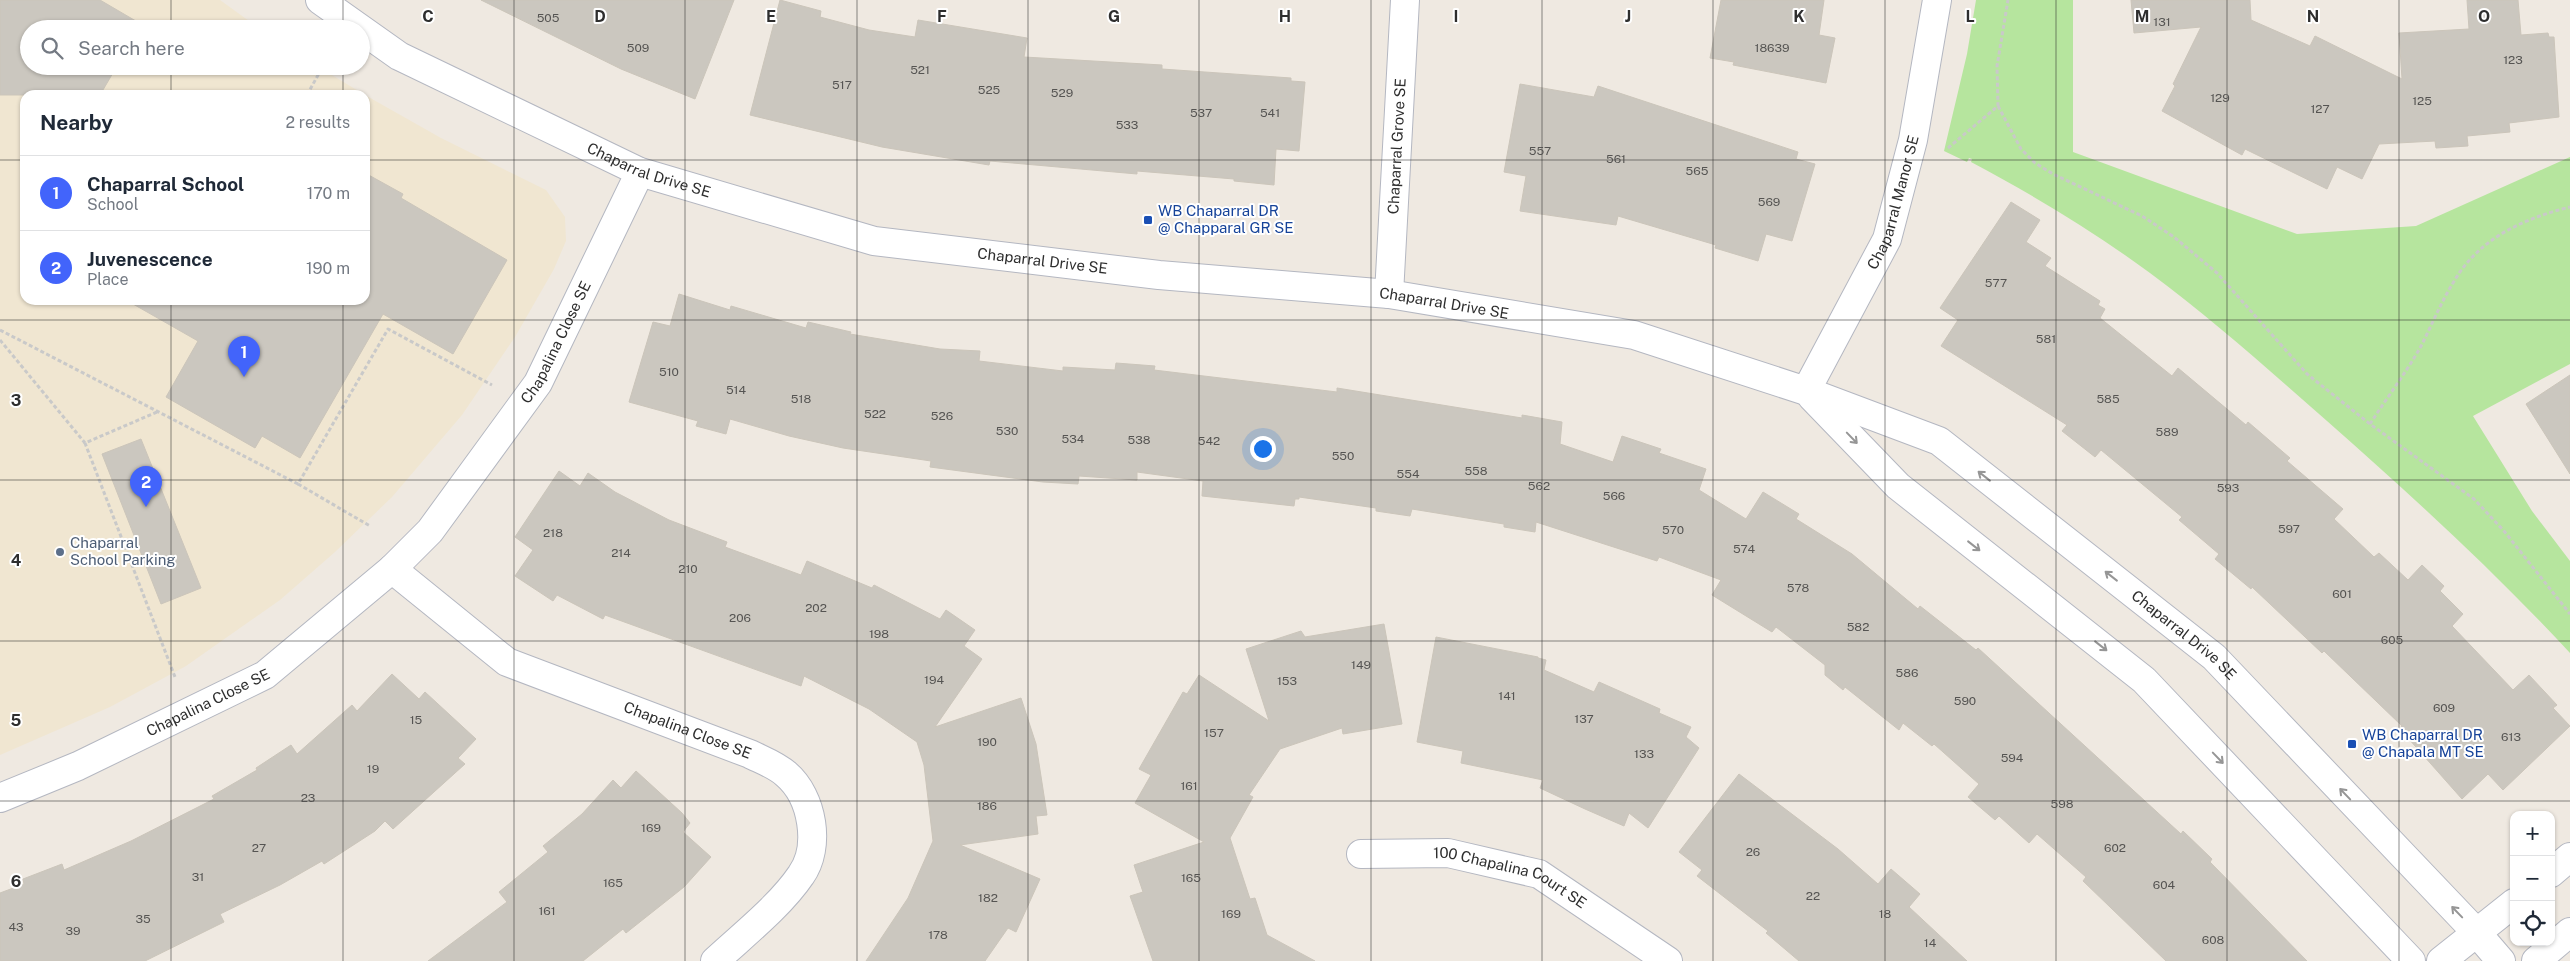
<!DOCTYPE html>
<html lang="en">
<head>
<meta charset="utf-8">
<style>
  body { margin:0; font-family:"Public Sans",sans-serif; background:#f6f6f7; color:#1f2937 }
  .controls { position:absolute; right:15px; bottom:15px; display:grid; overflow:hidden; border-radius:10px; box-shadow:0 1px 4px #0004 }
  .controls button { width:45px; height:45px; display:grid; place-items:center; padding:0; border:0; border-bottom:1px solid #e0e1e3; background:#fff; color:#1f2937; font:25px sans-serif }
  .you { position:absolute; left:1262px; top:448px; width:18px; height:18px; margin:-12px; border:4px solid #fff; border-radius:50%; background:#1a73e8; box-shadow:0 0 0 8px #1a73e833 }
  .badge { display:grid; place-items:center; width:32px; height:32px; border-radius:50%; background:#4264fb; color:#fff; font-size:16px; font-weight:700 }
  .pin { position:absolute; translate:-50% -41px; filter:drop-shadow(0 1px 2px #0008) }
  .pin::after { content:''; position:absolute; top:26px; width:18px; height:15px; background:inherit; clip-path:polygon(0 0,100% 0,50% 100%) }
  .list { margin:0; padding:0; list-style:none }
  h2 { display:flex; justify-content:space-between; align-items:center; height:65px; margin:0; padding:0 20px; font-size:21px }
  h2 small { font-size:16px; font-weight:400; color:#747a83 }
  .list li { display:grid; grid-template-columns:32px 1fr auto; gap:15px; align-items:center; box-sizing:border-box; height:75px; padding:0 20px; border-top:1px solid #e0e1e3 }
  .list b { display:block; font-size:19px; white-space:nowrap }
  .list p { margin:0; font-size:16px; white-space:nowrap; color:#747a83 }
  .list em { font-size:16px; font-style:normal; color:#747a83 }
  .icon { flex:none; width:28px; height:28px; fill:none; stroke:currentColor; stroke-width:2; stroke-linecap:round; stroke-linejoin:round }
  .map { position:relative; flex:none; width:2570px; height:961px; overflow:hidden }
  .search { position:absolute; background:#fff; box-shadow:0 1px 4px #0004; left:20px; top:20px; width:350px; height:55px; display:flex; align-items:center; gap:12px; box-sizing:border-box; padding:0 18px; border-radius:28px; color:#747a83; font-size:19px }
  .panel { position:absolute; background:#fff; box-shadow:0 1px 4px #0004; left:20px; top:90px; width:350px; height:215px; border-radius:15px }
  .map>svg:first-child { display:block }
  .education { fill:#f0e6d1 }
  .green { fill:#b6e59e }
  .building { fill:#cbc7bf; stroke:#cbc5ba }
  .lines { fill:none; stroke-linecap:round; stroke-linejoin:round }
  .street-casing { stroke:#b4b7c1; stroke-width:30 }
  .secondary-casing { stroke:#b4b7c1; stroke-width:30 }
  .path { stroke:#c9c9c9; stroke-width:3; stroke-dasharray:4 2.5; stroke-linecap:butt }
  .street { stroke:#fff; stroke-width:28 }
  .secondary { stroke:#fff; stroke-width:28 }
  .oneway { stroke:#969696 }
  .grid { fill:none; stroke:#2e2e2e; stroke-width:1; stroke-opacity:0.55 }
  .transit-dot { fill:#1a4fb4; stroke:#fff; stroke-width:2 }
  .service-dot { fill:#5c6f8a; stroke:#fff; stroke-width:2 }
  .labels { text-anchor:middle; stroke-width:4; stroke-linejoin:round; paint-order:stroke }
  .number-label { font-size:12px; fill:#555452 }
  .street-label { font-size:15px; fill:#2e2e2e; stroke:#fff }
  .transit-label { font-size:15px; fill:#164399; stroke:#fff; text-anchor:start }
  .service-label { font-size:15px; fill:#4e5e75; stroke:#fff; text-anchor:start }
  .grid-label { font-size:16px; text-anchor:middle; font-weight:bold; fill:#2e2e2e; stroke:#fff; stroke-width:4; stroke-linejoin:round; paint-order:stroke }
</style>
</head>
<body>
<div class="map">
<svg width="2570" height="961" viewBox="0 0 2570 961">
  <rect width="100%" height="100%" fill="#efe9e1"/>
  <polygon class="education" points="0,0 220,0 260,29 29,29 29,66 317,66 365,95 25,95 25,300 365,300 365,95 441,138 546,190 565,217 566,241 554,269 515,337 462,415 392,497 335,552 280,600 186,666 110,707 0,755"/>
  <path class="green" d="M1976 0H2073V152L2297 234 2416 226 2570 157V364L2473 416 2532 511 2570 561V653C2494 571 2411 495 2327 421 2269 370 2212 319 2150 273 2093 231 2033 195 1971 162L1972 159 1969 158 1967 162 1944 151 1967 54Z"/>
  <g class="building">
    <polygon points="0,0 100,0 141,24 138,29 29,29 29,66 117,66 100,95 0,95"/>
    <polygon points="481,0 734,0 695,99 621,69"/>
    <polygon points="780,0 821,11 820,17 869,30 915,37 918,20 1027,38 1024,57 1162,65 1162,69 1291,78 1291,81 1305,82 1299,151 1276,149 1274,185 1234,181 1234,179 1137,171 1137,174 990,161 989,165 882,147 750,115"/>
    <polygon points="1721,0 1824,0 1819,35 1835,38 1826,83 1733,65 1734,62 1710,58"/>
    <polygon points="2131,0 2250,0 2251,20 2310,46 2315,36 2402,79 2399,33 2469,29 2467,0 2518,0 2521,35 2548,33 2549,37 2554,37 2559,117 2509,123 2510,132 2467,136 2468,146 2436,148 2435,141 2379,144 2362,179 2337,167 2327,189 2245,149 2242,155 2162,111 2175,86 2173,84 2201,27 2134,33"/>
    <polygon points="1520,84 1594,97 1598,86 1798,152 1796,159 1815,164 1792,241 1766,234 1758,261 1715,248 1716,245 1618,216 1616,225 1520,211 1526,176 1504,172"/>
    <polygon points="365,173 403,194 401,198 507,260 453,354 383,314 300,458 262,436 255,448 166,397 198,341 126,300 365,300"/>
    <polygon points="2011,202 2040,220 2026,242 2051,258 2045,266 2100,301 2098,305 2105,309 2100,318 2172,376 2178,368 2246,425 2248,422 2290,458 2287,461 2343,509 2334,519 2374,557 2379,553 2408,580 2422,565 2444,586 2440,591 2463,614 2452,626 2513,690 2529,675 2557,705 2553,708 2570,726 2503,790 2488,774 2462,799 2400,729 2402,726 2324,651 2322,653 2252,587 2251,589 2215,559 2219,554 2179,520 2182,517 2101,450 2095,457 2062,431 2067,425 1941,346 1958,320 1940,308"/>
    <polygon points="679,294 730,310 731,306 806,328 808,322 851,332 850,334 940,349 980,351 979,361 1063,371 1063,367 1115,370 1116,363 1155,366 1154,370 1337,392 1337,388 1522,418 1522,415 1562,422 1560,444 1613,462 1622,436 1661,449 1659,453 1706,469 1699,490 1746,519 1763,492 1799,514 1796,519 1852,554 1918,609 1920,606 1976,650 1978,648 2181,834 2183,831 2212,859 2210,862 2307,961 2166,961 2083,881 2086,877 2037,834 2029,843 1999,816 1995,820 1968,797 1979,784 1934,744 1932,746 1903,723 1899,730 1845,687 1843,690 1825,675 1825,665 1776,627 1772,632 1712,595 1721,580 1659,557 1657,561 1536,522 1535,532 1504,527 1504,524 1412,509 1410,516 1376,511 1376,508 1299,497 1299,499 1295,499 1294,506 1202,496 1203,481 1137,472 1137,480 1079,476 1078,484 1043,482 930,467 931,461 843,448 789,436 730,419 726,434 696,426 698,421 629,402 653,322 670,326"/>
    <polygon points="2570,375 2570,474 2526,404"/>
    <polygon points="141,439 201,588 161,604 102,454"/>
    <polygon points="559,471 580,486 588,473 615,492 669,520 727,542 725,547 801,575 807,561 872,588 874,585 940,619 946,610 975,630 964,646 982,659 935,727 1021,698 1036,744 1047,815 1036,816 1038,834 960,845 1040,879 1016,932 1008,928 985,961 866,961 908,898 933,841 924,765 917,742 869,709 804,676 801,686 605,615 603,619 557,595 553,601 515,576 533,550 515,537"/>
    <polygon points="1384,624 1402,724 1343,734 1342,728 1280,749 1249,795 1253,797 1230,838 1250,899 1255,898 1267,935 1315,961 1153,961 1130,896 1143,892 1134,865 1204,842 1135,803 1151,775 1139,769 1183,692 1187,694 1199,675 1269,721 1246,649 1301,631 1305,637"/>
    <polygon points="1436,637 1538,657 1538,658 1546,660 1544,670 1594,692 1599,682 1660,709 1659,713 1691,727 1686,737 1699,748 1648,828 1629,813 1624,826 1585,809 1540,788 1543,780 1461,763 1463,751 1417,742"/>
    <polygon points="392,674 419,699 425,692 476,739 458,758 465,764 393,829 385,821 375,831 324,864 322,861 280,885 220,914 224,922 145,961 0,961 0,893 24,884 23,879 62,864 64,870 131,841 214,799 212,796 257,770 256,768 291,745 297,754 352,705 357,711"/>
    <polygon points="636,771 682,813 690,823 683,832 711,857 684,887 626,933 623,929 583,961 428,961 507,902 499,892 548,852 543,846 582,814 613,780 621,788"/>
    <polygon points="1739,774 1838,849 1878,884 1891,869 1920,894 1909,907 1967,961 1799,961 1766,933 1768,931 1697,876 1702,870 1679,852"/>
  </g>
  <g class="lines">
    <defs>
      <g id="street">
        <path id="s1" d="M1389 294 1405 0"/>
        <path id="s2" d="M392 569 507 662 750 754C762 760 776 765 786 774 813 797 821 847 801 875 780 906 743 935 715 961"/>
        <path id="s3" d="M0 798 78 766 265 675 392 569 430 531 538 383 640 172"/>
        <path id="s4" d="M1361 854 1448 853 1539 874 1668 961"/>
        <polyline points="2551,873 2570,857"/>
        <polyline points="2441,961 2514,903"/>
        <polyline points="2536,961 2570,932"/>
      </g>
      <g id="secondary">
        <path id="s5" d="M320 0 399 56 640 172 874 241 1159 275 1389 294 1634 335 1806 391 1939 441 2214 657 2477 933 2501 961"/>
        <path id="s6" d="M1806 391 1887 239 1913 140 1937 0"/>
        <polyline points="1812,397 1898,486 2144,680 2411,961"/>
      </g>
    </defs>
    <use href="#street" class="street-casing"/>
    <use href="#secondary" class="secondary-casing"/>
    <g class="path">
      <polyline points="307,95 323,66"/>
      <polyline points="1998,106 2021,149 2035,163 2053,174 2142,216 2174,237 2217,273 2307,374 2370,424 2474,499 2504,531 2570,614"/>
      <polyline points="1948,148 1998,106 1997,66 2008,0"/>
      <polyline points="0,330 298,484 388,329 492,385"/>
      <polyline points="0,340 85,443"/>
      <polyline points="157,412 85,443 175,677"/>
      <path d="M2370 424C2386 399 2405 374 2420 348 2431 327 2440 304 2453 283 2478 239 2522 219 2570 207"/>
      <polyline points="298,484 370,526"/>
    </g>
    <use href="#street" class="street"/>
    <use href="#secondary" class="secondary"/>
  </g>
  <defs><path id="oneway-shaft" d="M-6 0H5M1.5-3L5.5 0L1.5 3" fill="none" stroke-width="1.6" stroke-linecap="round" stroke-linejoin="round" transform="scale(1.25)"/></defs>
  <g class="oneway">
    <use href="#oneway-shaft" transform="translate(1852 438) rotate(46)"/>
    <use href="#oneway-shaft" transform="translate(1984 476) rotate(-142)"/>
    <use href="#oneway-shaft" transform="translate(1974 546) rotate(38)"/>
    <use href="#oneway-shaft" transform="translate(2111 576) rotate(-142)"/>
    <use href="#oneway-shaft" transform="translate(2101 646) rotate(38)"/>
    <use href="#oneway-shaft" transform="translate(2218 758) rotate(46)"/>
    <use href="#oneway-shaft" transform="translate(2345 794) rotate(-134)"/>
    <use href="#oneway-shaft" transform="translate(2457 912) rotate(-134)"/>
  </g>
  <path class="grid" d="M171 0V29M343 0V29M514 0V961M685 0V961M857 0V961M1028 0V961M1199 0V961M1371 0V961M1542 0V961M1713 0V961M1885 0V961M2056 0V961M2227 0V961M2399 0V961M171 66V95M343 66V95M0 160H25M365 160H2570M171 300V961M343 300V961M0 320H2570M0 480H2570M0 641H2570M0 801H2570"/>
  <g class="transit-dot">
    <rect x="1143" y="215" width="10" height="10" rx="2.5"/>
    <rect x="2347" y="739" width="10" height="10" rx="2.5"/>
  </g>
  <circle class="service-dot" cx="60" cy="552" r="5"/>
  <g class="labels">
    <g class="number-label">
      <text x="548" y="22">505</text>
      <text x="2162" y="26">131</text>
      <text x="638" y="52">509</text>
      <text x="1772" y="52">18639</text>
      <text x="2513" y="64">123</text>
      <text x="920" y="74">521</text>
      <text x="842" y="89">517</text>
      <text x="989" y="94">525</text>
      <text x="1062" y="97">529</text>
      <text x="2220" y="102">129</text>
      <text x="2422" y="105">125</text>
      <text x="2320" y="113">127</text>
      <text x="1201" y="117">537</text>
      <text x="1270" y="117">541</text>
      <text x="1127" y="129">533</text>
      <text x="1540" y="155">557</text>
      <text x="1616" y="163">561</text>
      <text x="1697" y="175">565</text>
      <text x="1769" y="206">569</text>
      <text x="1996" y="287">577</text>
      <text x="2046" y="343">581</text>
      <text x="669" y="376">510</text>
      <text x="736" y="394">514</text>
      <text x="801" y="403">518</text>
      <text x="2108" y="403">585</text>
      <text x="875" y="418">522</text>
      <text x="942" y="420">526</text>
      <text x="1007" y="435">530</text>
      <text x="2167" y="436">589</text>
      <text x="1073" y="443">534</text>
      <text x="1139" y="444">538</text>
      <text x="1209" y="445">542</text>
      <text x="1343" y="460">550</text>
      <text x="1476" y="475">558</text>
      <text x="1408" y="478">554</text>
      <text x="1539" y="490">562</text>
      <text x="2228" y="492">593</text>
      <text x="1614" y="500">566</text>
      <text x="2289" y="533">597</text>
      <text x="1673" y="534">570</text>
      <text x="553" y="537">218</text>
      <text x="1744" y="553">574</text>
      <text x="621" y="557">214</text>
      <text x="688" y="573">210</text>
      <text x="1798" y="592">578</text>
      <text x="2342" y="598">601</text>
      <text x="816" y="612">202</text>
      <text x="740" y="622">206</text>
      <text x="1858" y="631">582</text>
      <text x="879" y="638">198</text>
      <text x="2392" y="644">605</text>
      <text x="1361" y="669">149</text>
      <text x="1907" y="677">586</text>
      <text x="934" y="684">194</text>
      <text x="1287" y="685">153</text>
      <text x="1507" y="700">141</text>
      <text x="1965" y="705">590</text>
      <text x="2444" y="712">609</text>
      <text x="1584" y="723">137</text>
      <text x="416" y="724">15</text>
      <text x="1214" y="737">157</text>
      <text x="2511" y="741">613</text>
      <text x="987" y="746">190</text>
      <text x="1644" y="758">133</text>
      <text x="2012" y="762">594</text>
      <text x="373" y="773">19</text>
      <text x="1189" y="790">161</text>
      <text x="308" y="802">23</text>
      <text x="2062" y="808">598</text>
      <text x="987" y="810">186</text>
      <text x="651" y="832">169</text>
      <text x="259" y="852">27</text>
      <text x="2115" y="852">602</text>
      <text x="1753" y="856">26</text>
      <text x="198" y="881">31</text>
      <text x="1191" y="882">165</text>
      <text x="613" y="887">165</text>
      <text x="2164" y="889">604</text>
      <text x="1813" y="900">22</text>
      <text x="988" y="902">182</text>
      <text x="547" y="915">161</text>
      <text x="1231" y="918">169</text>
      <text x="1885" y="918">18</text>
      <text x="143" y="923">35</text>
      <text x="16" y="931">43</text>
      <text x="73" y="935">39</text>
      <text x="938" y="939">178</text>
      <text x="2213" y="944">608</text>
      <text x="1930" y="947">14</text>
    </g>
    <g class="street-label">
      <text dy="5" stroke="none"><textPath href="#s1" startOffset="148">Chaparral Grove SE</textPath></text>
      <text dy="5" stroke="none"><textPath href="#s5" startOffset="372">Chaparral Drive SE</textPath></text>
      <text dy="5" stroke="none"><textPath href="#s6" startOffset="209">Chaparral Manor SE</textPath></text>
      <text dy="5" stroke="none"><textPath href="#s5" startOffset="778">Chaparral Drive SE</textPath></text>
      <text dy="5" stroke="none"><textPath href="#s5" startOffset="1182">Chaparral Drive SE</textPath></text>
      <text dy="5" stroke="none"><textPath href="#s3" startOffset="739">Chapalina Close SE</textPath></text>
      <text dy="5" stroke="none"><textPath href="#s5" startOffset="2010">Chaparral Drive SE</textPath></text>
      <text dy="5" stroke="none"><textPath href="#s3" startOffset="229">Chapalina Close SE</textPath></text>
      <text dy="5" stroke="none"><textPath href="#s2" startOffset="341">Chapalina Close SE</textPath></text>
      <text dy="5" stroke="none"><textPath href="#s4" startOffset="154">100 Chapalina Court SE</textPath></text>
    </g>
    <g class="transit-label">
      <text x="1158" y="216">WB Chaparral DR<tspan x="1158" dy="17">@ Chapparal GR SE</tspan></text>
      <text x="2362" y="740">WB Chaparral DR<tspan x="2362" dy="17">@ Chapala MT SE</tspan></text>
    </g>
    <g class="service-label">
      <text x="70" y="548">Chaparral<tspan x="70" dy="17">School Parking</tspan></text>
    </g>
  </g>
  <g class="grid-label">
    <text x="428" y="22">C</text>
    <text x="600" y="22">D</text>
    <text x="771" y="22">E</text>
    <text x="942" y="22">F</text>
    <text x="1114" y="22">G</text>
    <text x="1285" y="22">H</text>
    <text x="1456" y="22">I</text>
    <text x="1628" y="22">J</text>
    <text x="1799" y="22">K</text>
    <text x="1970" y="22">L</text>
    <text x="2142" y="22">M</text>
    <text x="2313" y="22">N</text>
    <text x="2484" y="22">O</text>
    <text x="16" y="406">3</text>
    <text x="16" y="566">4</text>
    <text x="16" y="726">5</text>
    <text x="16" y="887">6</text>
  </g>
</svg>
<div class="controls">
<button>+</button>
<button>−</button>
<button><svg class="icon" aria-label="locate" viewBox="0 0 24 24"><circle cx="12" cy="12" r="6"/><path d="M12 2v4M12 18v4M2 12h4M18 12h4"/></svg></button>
</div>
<div class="you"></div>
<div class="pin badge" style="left:244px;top:377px">1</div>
<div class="pin badge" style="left:146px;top:507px">2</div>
<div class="search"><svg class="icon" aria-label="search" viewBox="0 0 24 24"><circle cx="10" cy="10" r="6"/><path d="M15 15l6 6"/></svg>Search here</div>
<section class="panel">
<h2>Nearby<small>2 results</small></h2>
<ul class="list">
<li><span class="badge">1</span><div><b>Chaparral School</b><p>School</p></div><em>170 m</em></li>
<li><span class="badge">2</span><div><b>Juvenescence</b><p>Place</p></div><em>190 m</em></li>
</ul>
</section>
</div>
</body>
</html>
